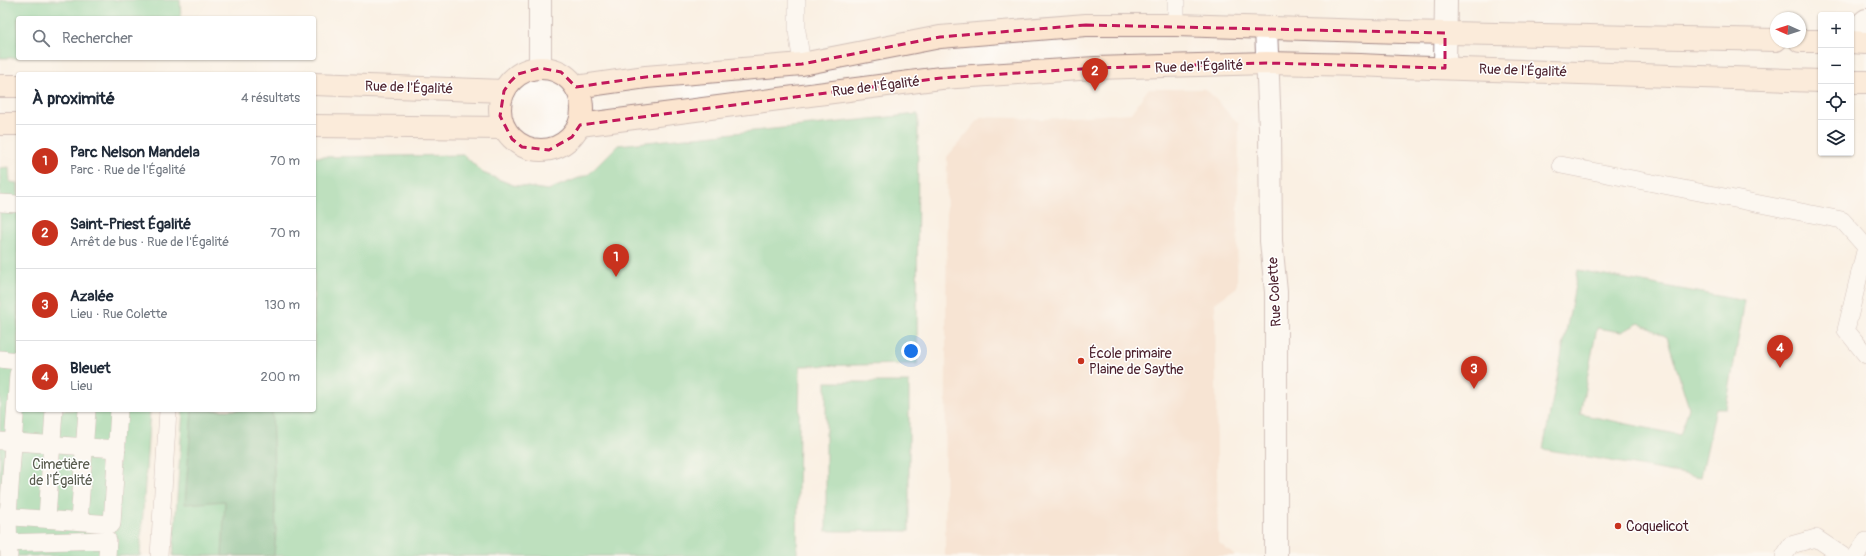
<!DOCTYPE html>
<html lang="fr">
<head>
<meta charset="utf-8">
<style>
  body { margin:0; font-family:Pangolin,sans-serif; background:#f2f2f3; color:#1f2937 }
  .controls { position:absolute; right:12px; top:12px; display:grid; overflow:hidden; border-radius:4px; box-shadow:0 1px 3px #0004 }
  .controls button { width:36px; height:36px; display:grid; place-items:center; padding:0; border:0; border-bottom:1px solid #e0e1e3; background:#fff; color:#1f2937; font:20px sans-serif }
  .compass { position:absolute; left:1770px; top:12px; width:36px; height:36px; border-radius:50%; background:#fff; box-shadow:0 1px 3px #0004; rotate:273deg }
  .you { position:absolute; left:911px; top:351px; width:14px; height:14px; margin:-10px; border:3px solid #fff; border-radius:50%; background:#1a73e8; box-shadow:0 0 0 6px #1a73e833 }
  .badge { display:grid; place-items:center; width:26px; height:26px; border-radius:50%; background:#c8321e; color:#fff; font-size:13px; font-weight:700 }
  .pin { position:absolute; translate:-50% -33px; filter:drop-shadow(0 1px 2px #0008) }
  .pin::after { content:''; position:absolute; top:21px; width:14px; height:12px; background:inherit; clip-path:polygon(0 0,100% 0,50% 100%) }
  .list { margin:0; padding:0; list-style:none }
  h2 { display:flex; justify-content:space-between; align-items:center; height:52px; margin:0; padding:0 16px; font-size:17px }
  h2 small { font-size:13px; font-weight:400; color:#747a83 }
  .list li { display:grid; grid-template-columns:26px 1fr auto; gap:12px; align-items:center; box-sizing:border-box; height:72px; padding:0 16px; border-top:1px solid #e0e1e3 }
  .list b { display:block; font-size:15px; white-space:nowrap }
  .list p { margin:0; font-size:13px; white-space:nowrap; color:#747a83 }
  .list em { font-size:13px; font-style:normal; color:#747a83 }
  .icon { flex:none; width:22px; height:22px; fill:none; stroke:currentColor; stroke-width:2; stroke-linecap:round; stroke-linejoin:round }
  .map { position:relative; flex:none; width:1866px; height:556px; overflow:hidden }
  .search { position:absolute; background:#fff; box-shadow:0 1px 3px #0004; left:16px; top:16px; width:300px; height:44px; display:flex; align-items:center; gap:10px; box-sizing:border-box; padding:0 14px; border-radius:4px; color:#747a83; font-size:15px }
  .panel { position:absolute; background:#fff; box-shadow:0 1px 3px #0004; left:16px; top:72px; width:300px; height:340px; border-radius:4px }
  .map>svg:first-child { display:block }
  .built { fill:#f3d4be }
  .green { fill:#75cc91; stroke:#60765e; fill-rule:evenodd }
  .forest { fill:#60b07b; stroke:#556853 }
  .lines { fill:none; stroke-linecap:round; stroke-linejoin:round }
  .lane-casing { stroke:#a28887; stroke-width:18 }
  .street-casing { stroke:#a28887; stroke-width:24 }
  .secondary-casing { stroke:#a28887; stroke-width:24 }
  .lane { stroke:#fff; stroke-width:17 }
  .street { stroke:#fff; stroke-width:22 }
  .secondary { stroke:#fce5cf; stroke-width:22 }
  .marked { fill:none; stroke:#c2185b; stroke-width:3; stroke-dasharray:8 5; stroke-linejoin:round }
  .poi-dot { fill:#c8321e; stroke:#fff; stroke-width:1.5 }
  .labels { text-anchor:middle; stroke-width:3; stroke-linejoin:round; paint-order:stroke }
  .street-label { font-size:14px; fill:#4a1f2b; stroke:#fff }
  .poi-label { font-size:14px; fill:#4a1f2b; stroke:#fff; text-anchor:start }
  .park-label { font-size:14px; fill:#595c4f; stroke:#fff }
</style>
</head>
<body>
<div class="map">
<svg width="1866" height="556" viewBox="0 0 1866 556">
  <rect width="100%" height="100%" fill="#fff"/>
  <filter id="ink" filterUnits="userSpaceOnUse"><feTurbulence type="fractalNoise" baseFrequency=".025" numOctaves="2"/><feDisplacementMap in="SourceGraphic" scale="8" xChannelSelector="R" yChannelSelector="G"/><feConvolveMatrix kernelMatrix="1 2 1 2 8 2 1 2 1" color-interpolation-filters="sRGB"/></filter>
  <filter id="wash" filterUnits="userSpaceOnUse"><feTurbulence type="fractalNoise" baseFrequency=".012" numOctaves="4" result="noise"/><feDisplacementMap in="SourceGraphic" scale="16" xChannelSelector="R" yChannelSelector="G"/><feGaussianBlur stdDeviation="0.9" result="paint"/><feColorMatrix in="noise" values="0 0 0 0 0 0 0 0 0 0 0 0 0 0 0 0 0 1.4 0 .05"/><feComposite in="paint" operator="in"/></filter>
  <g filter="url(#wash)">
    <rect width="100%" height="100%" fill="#faf0e3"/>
    <polygon class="built" points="1148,89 1206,89 1239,124 1237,287 1215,303 1218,542 1235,556 945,556 947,157 981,117 1044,119 1131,113"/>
    <g class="green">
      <polygon points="0,0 180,0 181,18 18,18 18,58 0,58"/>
      <polygon points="918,114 917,364 800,366 797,556 173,556 183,410 314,410 314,157 464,155 483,173 513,185 548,190 589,174 618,145"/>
      <polygon points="9,167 10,182 18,183 18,410 150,410 140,556 0,556 0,168"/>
      <path d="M1578 270 1745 301 1726 408H1716L1701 477 1543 449ZM1639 323 1667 337 1689 408 1680 435 1580 414 1597 328 1622 332Z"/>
      <rect x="826" y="382" width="83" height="149"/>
    </g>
    <polygon class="forest" points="192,410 272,410 276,531 274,556 222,556 225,501 185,504"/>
  </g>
  <g filter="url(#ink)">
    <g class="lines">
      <defs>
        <g id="lane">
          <polyline points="797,0 797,31 802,64"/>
          <polyline points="1176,0 1176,25"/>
          <polyline points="1561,165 1842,220 1866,247 1846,330 1866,355"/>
          <polyline points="0,203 18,204"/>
          <polyline points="0,359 18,361"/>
          <polyline points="0,441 117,449"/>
          <polyline points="0,516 112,524 119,410"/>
          <polyline points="47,519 54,410"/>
          <polyline points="79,521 87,410"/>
          <polyline points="0,543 108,540 107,556"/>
          <polyline points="9,556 8,516 18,374"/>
          <polyline points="159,556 168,410"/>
          <polyline points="1784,556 1791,545 1816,538 1843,556"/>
          <polyline points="1856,556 1866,541"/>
        </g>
        <g id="street">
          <polyline points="1266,28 1270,129 1271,241 1276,292 1276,556"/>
          <polyline points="1851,33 1866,20"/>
          <polyline points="540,68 540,0"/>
          <polyline points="1445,68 1446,0"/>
        </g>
        <g id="secondary">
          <polyline points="1800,41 1821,41"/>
          <polyline points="1851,42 1866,43"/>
          <circle cx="541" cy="109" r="41"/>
          <polyline points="1851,82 1866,82"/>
          <polyline points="314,84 504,91"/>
          <polyline points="0,86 18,86"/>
          <polyline points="576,87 646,77 802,64 940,37 1086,25 1176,25 1402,32 1776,40"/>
          <polyline points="0,124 18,124"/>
          <polyline points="580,125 941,78 1095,68 1267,63 1360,65 1401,67 1821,81"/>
          <polyline points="314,126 504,128"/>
        </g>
      </defs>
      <use href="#lane" class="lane-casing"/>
      <use href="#street" class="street-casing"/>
      <use href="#secondary" class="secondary-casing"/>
      <use href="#lane" class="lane"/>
      <use href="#street" class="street"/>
      <use href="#secondary" class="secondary"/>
    </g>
  </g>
  <path d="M0 0H1866V556H0ZM1086 25 1445 33V68L1267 63 1095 68 941 78 580 125 572 137 549 150 522 147 512 139 500 116 504 91 510 82 518 74 540 68 561 72 576 87 646 77 802 64 940 37Z" fill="#faf0e3" fill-opacity=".55" fill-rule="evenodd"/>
  <path class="marked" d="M1086 25 1445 33V68L1267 63 1095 68 941 78 580 125 572 137 549 150 522 147 512 139 500 116 504 91 510 82 518 74 540 68 561 72 576 87 646 77 802 64 940 37Z"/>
  <g class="poi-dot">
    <circle cx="1081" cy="361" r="4"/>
    <circle cx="1618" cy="526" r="4"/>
  </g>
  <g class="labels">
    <g class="street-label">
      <text transform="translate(1199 66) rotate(-2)" y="5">Rue de l'Égalité</text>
      <text transform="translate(1523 70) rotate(2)" y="5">Rue de l'Égalité</text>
      <text transform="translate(876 86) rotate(-7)" y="5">Rue de l'Égalité</text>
      <text transform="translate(409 87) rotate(2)" y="5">Rue de l'Égalité</text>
      <text transform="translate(1274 292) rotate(-93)" y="5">Rue Colette</text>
    </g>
    <g class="poi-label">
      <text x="1089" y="358">École primaire<tspan x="1089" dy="16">Plaine de Saythe</tspan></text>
      <text x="1626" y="531">Coquelicot</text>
    </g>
    <g class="park-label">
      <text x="61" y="469">Cimetière<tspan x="61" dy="16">de l'Égalité</tspan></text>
    </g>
  </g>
</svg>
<div class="controls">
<button>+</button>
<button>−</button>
<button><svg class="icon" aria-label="locate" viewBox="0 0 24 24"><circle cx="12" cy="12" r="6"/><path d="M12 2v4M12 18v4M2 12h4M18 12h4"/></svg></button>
<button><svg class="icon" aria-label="layers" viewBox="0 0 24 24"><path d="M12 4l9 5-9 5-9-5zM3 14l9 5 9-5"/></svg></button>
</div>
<svg class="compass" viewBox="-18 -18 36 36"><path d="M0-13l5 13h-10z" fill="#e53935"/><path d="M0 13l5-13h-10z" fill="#747a83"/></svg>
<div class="you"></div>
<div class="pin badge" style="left:616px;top:277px">1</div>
<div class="pin badge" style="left:1095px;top:91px">2</div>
<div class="pin badge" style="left:1474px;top:389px">3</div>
<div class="pin badge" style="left:1780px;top:368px">4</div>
<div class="search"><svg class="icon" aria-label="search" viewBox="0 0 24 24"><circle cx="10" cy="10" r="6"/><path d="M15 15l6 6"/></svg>Rechercher</div>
<section class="panel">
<h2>À proximité<small>4 résultats</small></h2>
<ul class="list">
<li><span class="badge">1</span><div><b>Parc Nelson Mandela</b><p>Parc · Rue de l'Égalité</p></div><em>70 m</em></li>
<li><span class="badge">2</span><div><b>Saint-Priest Égalité</b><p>Arrêt de bus · Rue de l'Égalité</p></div><em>70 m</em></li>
<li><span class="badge">3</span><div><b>Azalée</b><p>Lieu · Rue Colette</p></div><em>130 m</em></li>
<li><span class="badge">4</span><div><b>Bleuet</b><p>Lieu</p></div><em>200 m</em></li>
</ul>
</section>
</div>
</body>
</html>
